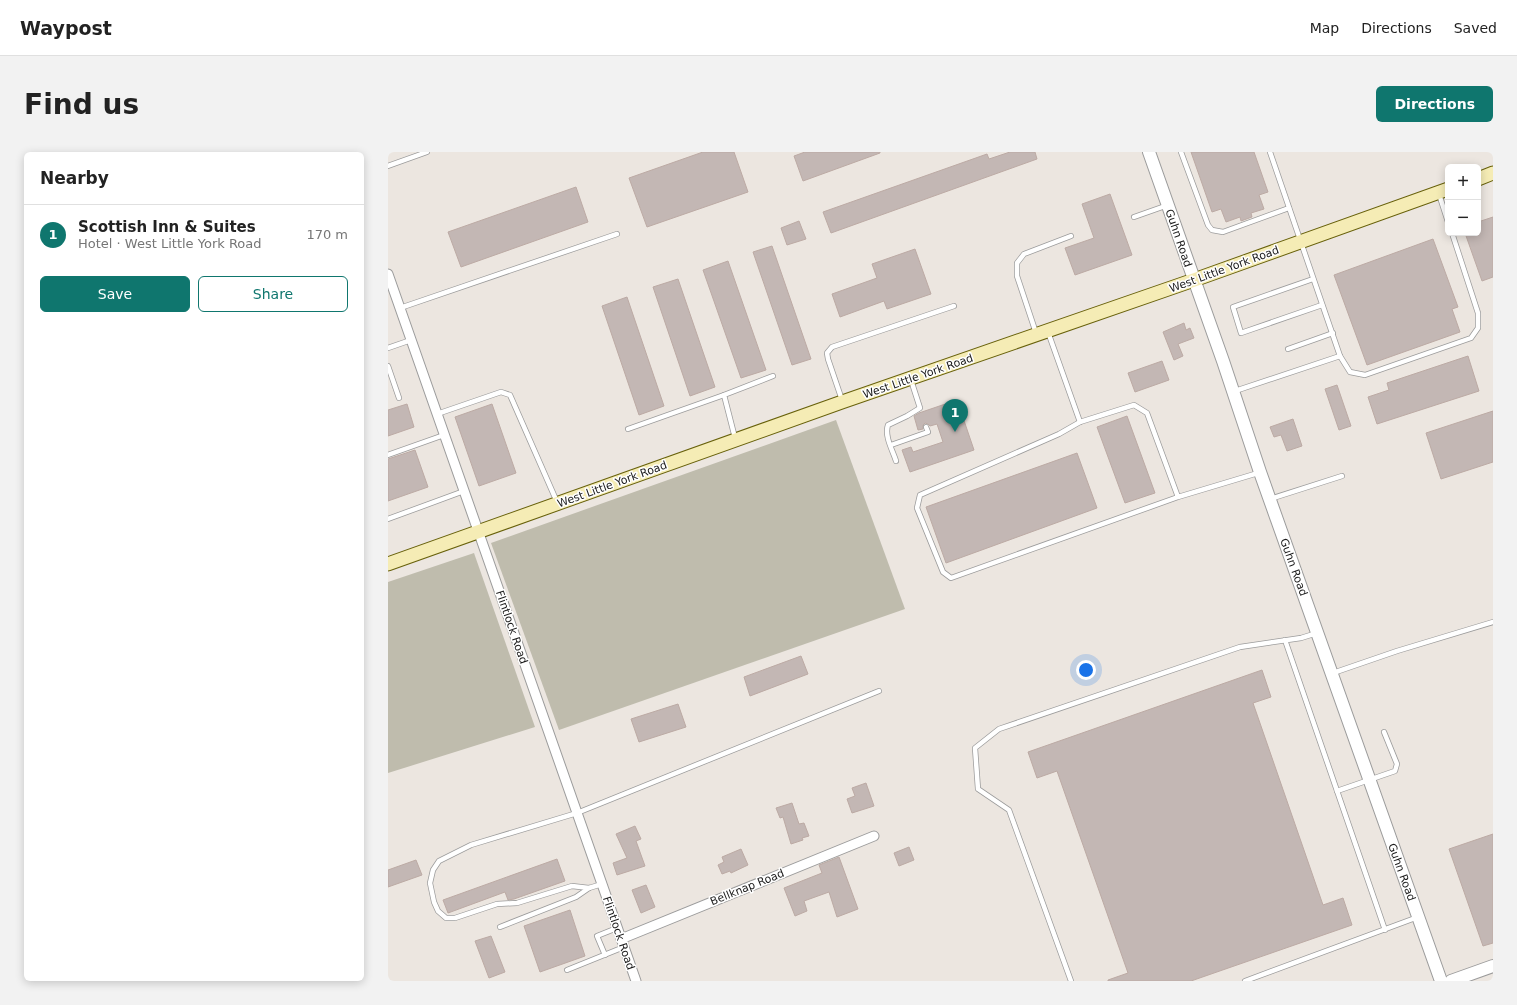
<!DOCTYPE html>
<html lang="en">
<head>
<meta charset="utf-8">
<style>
  body { margin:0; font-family:"DejaVu Sans",sans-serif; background:#f2f2f2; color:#222 }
  .controls { position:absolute; right:12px; top:12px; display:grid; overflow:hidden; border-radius:6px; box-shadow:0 2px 10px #0003 }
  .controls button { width:36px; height:36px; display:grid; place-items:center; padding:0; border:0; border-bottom:1px solid #e0e0e0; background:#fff; color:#222; font:20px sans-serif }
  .you { position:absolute; left:698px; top:518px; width:14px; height:14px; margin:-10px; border:3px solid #fff; border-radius:50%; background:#1a73e8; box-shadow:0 0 0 6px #1a73e833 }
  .badge { display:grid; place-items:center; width:26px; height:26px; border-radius:50%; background:#0f766e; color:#fff; font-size:13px; font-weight:700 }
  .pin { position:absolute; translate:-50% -33px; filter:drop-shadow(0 1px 2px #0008) }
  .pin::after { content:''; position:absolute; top:21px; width:14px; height:12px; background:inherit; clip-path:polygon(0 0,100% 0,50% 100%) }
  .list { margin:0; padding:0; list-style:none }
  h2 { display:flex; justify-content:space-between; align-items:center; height:52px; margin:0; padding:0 16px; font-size:17px }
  h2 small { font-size:13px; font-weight:400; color:#767676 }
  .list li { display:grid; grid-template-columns:26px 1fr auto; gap:12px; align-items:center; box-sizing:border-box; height:60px; padding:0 16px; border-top:1px solid #e0e0e0 }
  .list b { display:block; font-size:15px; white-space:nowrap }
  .list p { margin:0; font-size:13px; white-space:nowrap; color:#767676 }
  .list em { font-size:13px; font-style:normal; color:#767676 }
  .actions { display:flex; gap:8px; padding:12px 16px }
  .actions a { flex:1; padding:9px 0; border:1px solid #0f766e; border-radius:6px; text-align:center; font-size:14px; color:#0f766e }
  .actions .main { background:#0f766e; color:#fff }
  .map { position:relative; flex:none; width:1105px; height:829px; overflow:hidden; border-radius:6px }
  header { display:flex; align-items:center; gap:24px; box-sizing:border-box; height:56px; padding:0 20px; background:#fff; border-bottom:1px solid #e0e0e0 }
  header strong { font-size:19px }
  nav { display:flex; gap:22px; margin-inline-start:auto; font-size:14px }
  .intro { display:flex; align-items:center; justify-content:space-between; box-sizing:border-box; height:96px; padding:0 24px }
  h1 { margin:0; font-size:28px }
  .button { padding:10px 18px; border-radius:6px; background:#0f766e; color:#fff; font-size:14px; font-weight:700 }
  main { display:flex; gap:24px; padding:0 24px }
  aside { flex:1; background:#fff; border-radius:6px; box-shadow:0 2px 10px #0003 }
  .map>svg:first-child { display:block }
  .construction { fill:#bfbcad }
  .building { fill:#c3b7b4; stroke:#bcaaa4 }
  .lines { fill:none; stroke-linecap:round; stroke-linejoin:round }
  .service-casing { stroke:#9c9c9c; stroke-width:6 }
  .minor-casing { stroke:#9c9c9c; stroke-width:11 }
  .tertiary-casing { stroke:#9c9c9c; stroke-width:14 }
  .secondary-casing { stroke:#68610b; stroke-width:15 }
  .service { stroke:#fff; stroke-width:4.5 }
  .minor { stroke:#fff; stroke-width:9 }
  .tertiary { stroke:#fff; stroke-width:12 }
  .secondary { stroke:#f5ecb5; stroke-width:13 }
  .labels { text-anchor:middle; stroke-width:3; stroke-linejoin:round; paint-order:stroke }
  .street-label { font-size:11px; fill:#1b1b1b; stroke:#fff }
</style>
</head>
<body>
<header>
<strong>Waypost</strong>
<nav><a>Map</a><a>Directions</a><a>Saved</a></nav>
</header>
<div class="intro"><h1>Find us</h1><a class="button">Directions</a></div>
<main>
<aside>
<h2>Nearby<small></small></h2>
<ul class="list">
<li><span class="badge">1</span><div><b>Scottish Inn &amp; Suites</b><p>Hotel · West Little York Road</p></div><em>170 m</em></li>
</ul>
<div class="actions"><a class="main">Save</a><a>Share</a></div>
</aside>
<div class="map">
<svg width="1105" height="829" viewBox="0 0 1105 829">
  <rect width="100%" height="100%" fill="#ece6e0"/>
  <g class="construction">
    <polygon points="448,268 517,457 171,578 103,391"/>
    <polygon points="86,401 147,575 0,621 0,430"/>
  </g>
  <g class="building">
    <polygon points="315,0 346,0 360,40 259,75 241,26"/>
    <polygon points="417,0 492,0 492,1 415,29 406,4"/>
    <polygon points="622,0 647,0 649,7 443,81 435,60 599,2 601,7"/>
    <polygon points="803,0 866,0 880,40 871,43 876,57 863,61 864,65 853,69 852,65 838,70 833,57 824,60"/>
    <polygon points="188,35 200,70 73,115 60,80"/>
    <polygon points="722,42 744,103 687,123 677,96 706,86 694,52"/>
    <polygon points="1105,65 1105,125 1094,129 1077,81 1090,81 1090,70"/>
    <polygon points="411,69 418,87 399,93 393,76"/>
    <polygon points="1045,87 1070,155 1064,157 1072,180 979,213 946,123"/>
    <polygon points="384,94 423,207 404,213 365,100"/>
    <polygon points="527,97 543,142 499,157 496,149 452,165 444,142 489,126 484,112"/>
    <polygon points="340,109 378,218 353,226 315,118"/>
    <polygon points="290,127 327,235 302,244 265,135"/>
    <polygon points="239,145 276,254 251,263 214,154"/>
    <polygon points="796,171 798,178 802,176 806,186 790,192 795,204 786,208 775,180"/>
    <polygon points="1080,204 1091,239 989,272 980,245 1001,238 999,231"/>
    <polygon points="774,209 781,228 747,240 740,221"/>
    <polygon points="949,233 963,274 951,278 937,237"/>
    <polygon points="569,248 586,298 522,320 514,298 523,295 525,300 555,290 549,272 542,274 540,272 537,271 535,273 535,277 530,278 526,264 531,261"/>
    <polygon points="19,252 26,275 0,284 0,258"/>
    <polygon points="104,252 128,321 91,334 67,265"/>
    <polygon points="1105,259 1105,310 1053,327 1038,281"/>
    <polygon points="739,264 767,341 737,351 709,275"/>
    <polygon points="905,267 914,294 899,299 893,283 886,285 882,275"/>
    <polygon points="27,298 40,335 0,349 0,307"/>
    <polygon points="689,301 709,356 558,411 538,355"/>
    <polygon points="413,504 420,522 362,544 356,525"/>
    <polygon points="874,518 883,545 865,551 935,753 955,746 964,773 803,829 720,829 720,828 740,821 669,619 649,626 640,600"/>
    <polygon points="290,552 298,575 251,590 243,567"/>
    <polygon points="478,631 486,654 464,661 459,647 467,644 464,636"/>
    <polygon points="404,651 411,672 416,671 421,684 414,686 415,688 403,692 395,665 392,666 388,656"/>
    <polygon points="247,674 253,687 248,689 257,714 229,723 225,711 239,706 228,682"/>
    <polygon points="1105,682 1105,791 1095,794 1061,697"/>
    <polygon points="521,695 526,708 511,714 506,701"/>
    <polygon points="353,697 360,713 343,721 342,719 334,722 330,713 336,710 334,705"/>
    <polygon points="451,705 470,757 449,765 441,740 416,749 419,759 407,764 396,736 434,721 431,713"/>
    <polygon points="169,707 177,729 126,747 120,748 117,740 60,761 55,748"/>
    <polygon points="28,708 34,723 0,735 0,718"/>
    <polygon points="258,733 267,755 253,761 244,738"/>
    <polygon points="182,758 197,804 152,820 136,774"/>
    <polygon points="103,784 117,820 101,826 87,789"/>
  </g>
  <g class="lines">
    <defs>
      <g id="service">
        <polyline points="793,0 820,73 824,78 835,80 901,56"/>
        <polyline points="882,0 952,204 962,220 977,223 1083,186 1090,176 1090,161 1064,81"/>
        <polyline points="0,14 39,0"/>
        <polyline points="1051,42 1060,70"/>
        <polyline points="746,65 780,53"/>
        <polyline points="925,127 845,155 853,181 934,153"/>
        <polyline points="12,156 229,82"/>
        <polyline points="660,180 692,270"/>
        <polyline points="648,181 629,124 629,111 636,102 683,84"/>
        <polyline points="0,196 23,188"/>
        <polyline points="900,197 945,181"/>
        <polyline points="0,214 11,246"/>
        <polyline points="847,239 952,204"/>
        <polyline points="454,248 440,207 439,201 444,195 566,154"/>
        <polyline points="49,262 113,240 122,243 169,350"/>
        <polyline points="240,277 336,243"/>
        <polyline points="347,286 336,243 385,224"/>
        <polyline points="503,293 540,280 538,275"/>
        <polyline points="0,303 56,283"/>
        <path d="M508 309C505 299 496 284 500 273L519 264 532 256 523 228"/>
        <polyline points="790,345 759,261 746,253 692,270 671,282 532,343 529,356 555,420 563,426 790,345 870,321"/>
        <polyline points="882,347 954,324"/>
        <polyline points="0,367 76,339"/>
        <polyline points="897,488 997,778"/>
        <polyline points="945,521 1009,499 1105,470"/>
        <polyline points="949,639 1007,619 1009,612 996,580"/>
        <polyline points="214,732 201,736 184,734 129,751 109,752 67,766 58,766 50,759 46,750 42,731 45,718 51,709 83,693 189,661 491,539"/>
        <polyline points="112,775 188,745 201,736"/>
        <polyline points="217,803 209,784 229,776"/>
        <polyline points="179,818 236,795"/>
        <polyline points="683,829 621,658 590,637 587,596 611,577 852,495 913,486 929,481"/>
        <polyline points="857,829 1030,765"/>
      </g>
      <g id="minor">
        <polyline points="0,122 248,829"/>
        <polyline points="233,787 486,684"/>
      </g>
      <g id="tertiary">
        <polyline points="761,0 835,209 872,320 1053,829"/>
        <polyline points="1063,829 1105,814"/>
      </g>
      <g id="secondary">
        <polyline points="1090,27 1105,21"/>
        <polyline points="0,412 454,250 806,128 1060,37"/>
      </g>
    </defs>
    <use href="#service" class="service-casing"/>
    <use href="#minor" class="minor-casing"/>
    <use href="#tertiary" class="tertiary-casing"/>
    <use href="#secondary" class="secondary-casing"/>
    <use href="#service" class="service"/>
    <use href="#minor" class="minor"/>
    <use href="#tertiary" class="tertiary"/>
    <use href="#secondary" class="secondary"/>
  </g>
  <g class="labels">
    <g class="street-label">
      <text transform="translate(791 86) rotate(71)" y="4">Guhn Road</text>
      <text transform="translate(836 117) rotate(-20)" y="4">West Little York Road</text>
      <text transform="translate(530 224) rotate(-19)" y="4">West Little York Road</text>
      <text transform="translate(224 332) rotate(-20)" y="4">West Little York Road</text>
      <text transform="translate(906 415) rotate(70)" y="4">Guhn Road</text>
      <text transform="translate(124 475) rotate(71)" y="4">Flintlock Road</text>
      <text transform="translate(1014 720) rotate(70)" y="4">Guhn Road</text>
      <text transform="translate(359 735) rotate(-22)" y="4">Bellknap Road</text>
      <text transform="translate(231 781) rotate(71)" y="4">Flintlock Road</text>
    </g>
  </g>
</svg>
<div class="controls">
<button>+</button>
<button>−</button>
</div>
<div class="you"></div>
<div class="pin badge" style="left:567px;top:280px">1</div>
</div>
</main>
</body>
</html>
